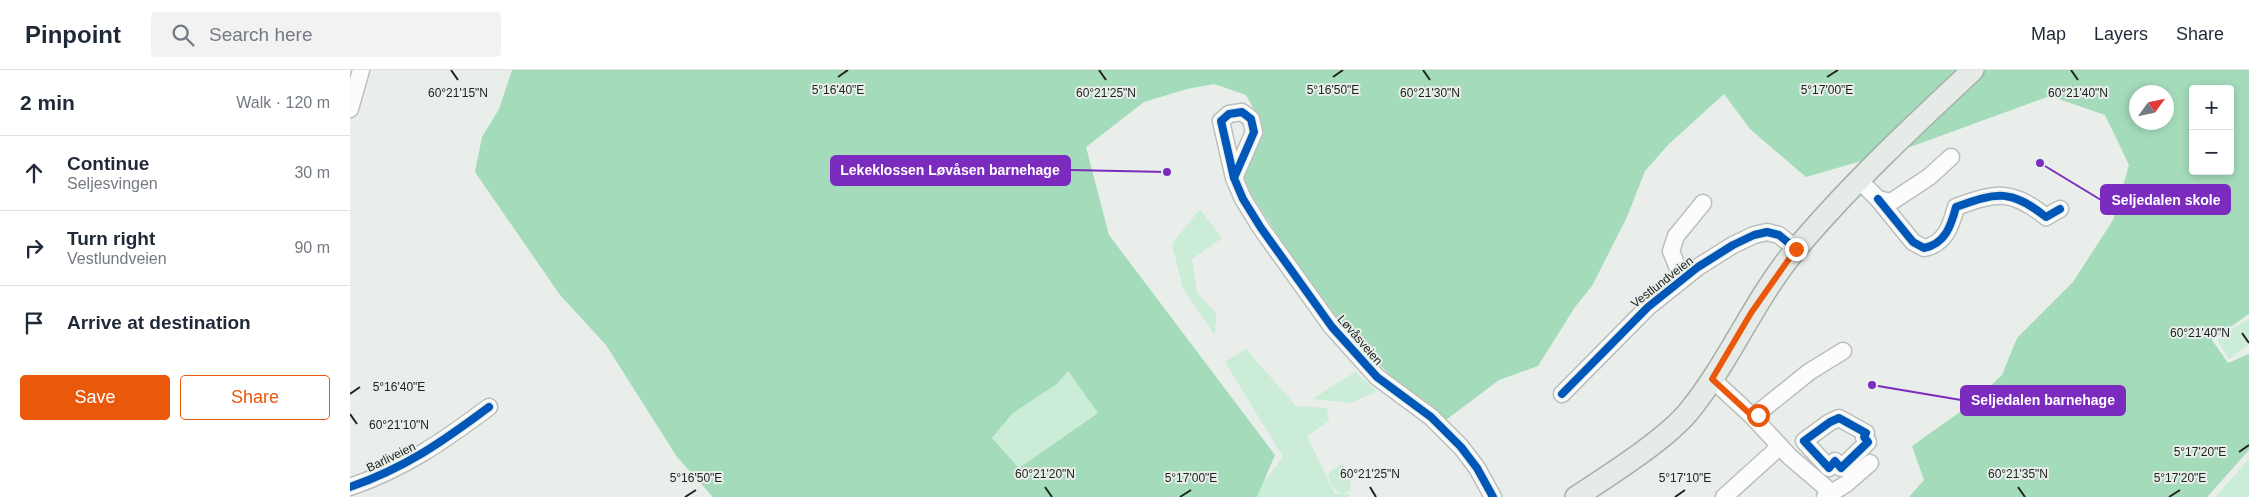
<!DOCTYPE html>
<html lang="en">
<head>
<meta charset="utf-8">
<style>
  body { margin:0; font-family:Arial,sans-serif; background:#f2f2f3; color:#1f2937 }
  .controls { position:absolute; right:15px; top:15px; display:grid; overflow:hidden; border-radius:5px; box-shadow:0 2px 8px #0003 }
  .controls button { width:45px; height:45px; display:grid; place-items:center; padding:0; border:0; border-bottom:1px solid #e0e1e3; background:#fff; color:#1f2937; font:25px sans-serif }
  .compass { position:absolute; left:1779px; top:15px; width:45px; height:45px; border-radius:50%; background:#fff; box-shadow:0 2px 8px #0003; rotate:57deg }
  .stop { position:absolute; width:15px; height:15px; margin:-11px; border:4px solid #ea580c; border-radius:50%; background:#fff }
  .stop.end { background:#ea580c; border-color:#fff; box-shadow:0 1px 5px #0008 }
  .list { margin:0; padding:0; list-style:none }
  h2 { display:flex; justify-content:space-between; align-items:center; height:65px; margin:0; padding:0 20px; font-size:21px }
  h2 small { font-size:16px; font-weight:400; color:#747a83 }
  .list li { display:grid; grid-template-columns:32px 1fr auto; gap:15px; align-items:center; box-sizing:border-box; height:75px; padding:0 20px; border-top:1px solid #e0e1e3 }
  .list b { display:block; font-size:19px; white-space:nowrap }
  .list p { margin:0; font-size:16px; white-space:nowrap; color:#747a83 }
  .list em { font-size:16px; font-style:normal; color:#747a83 }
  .actions { display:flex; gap:10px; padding:15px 20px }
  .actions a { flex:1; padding:11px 0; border:1px solid #ea580c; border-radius:5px; text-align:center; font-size:18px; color:#ea580c }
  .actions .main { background:#ea580c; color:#fff }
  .icon { flex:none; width:28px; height:28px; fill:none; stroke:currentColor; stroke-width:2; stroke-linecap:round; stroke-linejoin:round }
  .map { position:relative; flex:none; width:1899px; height:427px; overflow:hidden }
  header { display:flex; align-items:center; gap:30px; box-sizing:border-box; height:70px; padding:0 25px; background:#fff; border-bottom:1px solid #e0e1e3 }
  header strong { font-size:24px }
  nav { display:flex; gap:28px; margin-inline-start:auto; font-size:18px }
  .search { width:350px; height:45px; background:#f2f2f3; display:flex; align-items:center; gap:12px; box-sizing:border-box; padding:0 18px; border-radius:5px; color:#747a83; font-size:19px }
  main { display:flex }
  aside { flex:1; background:#fff }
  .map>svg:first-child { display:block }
  .green { fill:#cbedd7 }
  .forest { fill:#a4dbbb; fill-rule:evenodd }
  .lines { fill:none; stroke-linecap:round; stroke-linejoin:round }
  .minor-casing { stroke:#bbbfbd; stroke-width:19 }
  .major-casing { stroke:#a5b0a9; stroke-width:24 }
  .minor { stroke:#fcfcfc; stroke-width:16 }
  .major { stroke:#e6ebe8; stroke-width:21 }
  .cycleway-casing { stroke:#e8efea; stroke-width:11 }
  .cycleway { stroke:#0057b8; stroke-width:8 }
  .route { stroke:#ea580c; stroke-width:6 }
  .ticks { fill:none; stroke:#202321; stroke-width:2 }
  .labels { text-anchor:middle; stroke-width:4; stroke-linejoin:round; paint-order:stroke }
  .street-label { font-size:12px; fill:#202321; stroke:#e8efea }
  .ticks-label { font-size:12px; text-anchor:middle; fill:#202321; stroke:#e8efea; stroke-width:4; stroke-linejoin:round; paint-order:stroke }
  .leader { fill:none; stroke:#7b2cbf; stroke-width:2 }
  .callout-dot { fill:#7b2cbf; stroke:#e8efea; stroke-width:2 }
  .callout { fill:#7b2cbf; stroke:#7b2cbf; stroke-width:2 }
  .callout-label { font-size:14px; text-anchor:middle; font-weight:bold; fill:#fff }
</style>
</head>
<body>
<header>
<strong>Pinpoint</strong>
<div class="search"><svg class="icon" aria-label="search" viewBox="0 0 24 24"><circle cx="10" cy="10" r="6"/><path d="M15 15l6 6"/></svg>Search here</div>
<nav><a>Map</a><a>Layers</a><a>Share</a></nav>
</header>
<main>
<aside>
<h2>2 min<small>Walk · 120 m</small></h2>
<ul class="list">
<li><svg class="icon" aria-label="ahead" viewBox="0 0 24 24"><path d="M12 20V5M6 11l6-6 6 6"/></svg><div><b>Continue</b><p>Seljesvingen</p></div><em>30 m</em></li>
<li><svg class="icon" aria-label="right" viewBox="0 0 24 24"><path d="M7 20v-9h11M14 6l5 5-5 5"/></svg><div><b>Turn right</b><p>Vestlundveien</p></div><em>90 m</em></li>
<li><svg class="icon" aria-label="arrive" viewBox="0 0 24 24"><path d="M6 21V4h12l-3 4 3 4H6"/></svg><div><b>Arrive at destination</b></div></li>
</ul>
<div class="actions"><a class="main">Save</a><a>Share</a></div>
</aside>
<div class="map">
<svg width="1899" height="427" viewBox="0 0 1899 427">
  <rect width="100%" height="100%" fill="#e9eeeb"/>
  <g class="green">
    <polygon points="850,139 872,168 842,189 847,223 866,243 865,265 833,219 822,174"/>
    <polygon points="1899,248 1899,275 1879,289 1867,270"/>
    <polygon points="896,279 946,336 977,338 979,351 957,366 985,424 992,424 982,417 978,405 982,400 992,394 1000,407 1001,420 993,424 1000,424 998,427 903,427 933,387 875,292"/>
    <polygon points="718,301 748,343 669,398 642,368 663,343 707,314"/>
    <polygon points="1005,302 1027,321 1001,333 962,329"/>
    <polygon points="1899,389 1899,427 1865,427"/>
  </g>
  <path class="forest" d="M162 0H1899V244L1862 270 1878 293 1899 284V380L1857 427H1559L1574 410 1562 376 1620 335 1652 305 1667 268 1723 212 1763 150 1779 95 1755 45 1700 26 1563 76 1456 107 1400 59 1374 24 1319 74 1295 101 1277 147 1242 216 1225 237 1188 296 1149 310 1096 350C1078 336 1059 323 1042 307 982 251 938 181 893 112L911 52 896 25 864 14 837 19 794 32 736 77 759 165 925 385 907 427H363L327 387 256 275 210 225 125 102 132 67 149 39ZM1843 19H1880V101H1843ZM1786 22H1816V52H1786ZM718 301 748 343 669 398 642 368 663 343 707 314Z"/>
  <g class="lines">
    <defs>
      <g id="minor">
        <polyline points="0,39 11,0"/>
        <polyline points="884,108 904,62 901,49 892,42 879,44 871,51 884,108 893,129 911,158 982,257 1027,307 1081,347 1111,377 1127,398 1143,427"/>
        <polyline points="1509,110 1528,129 1541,132 1579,107 1601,87"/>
        <path d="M1528 129 1563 172 1574 178C1595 174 1601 156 1606 137 1647 122 1661 119 1696 147L1710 139"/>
        <polyline points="1332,209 1321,181 1326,166 1353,133"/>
        <polyline points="1362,309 1403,347 1440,387 1481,422"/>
        <polyline points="1212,324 1298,237 1348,197 1383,175 1404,165 1417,162 1429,165 1446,179"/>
        <polyline points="1403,347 1459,302 1493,281"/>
        <polygon points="1489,348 1516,363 1514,367 1518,372 1491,398 1485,391 1479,398 1454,371 1480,352"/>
        <path d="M0 417C55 398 92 372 139 337"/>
        <polyline points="1374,427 1426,380 1429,375"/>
        <polyline points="1475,427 1496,414 1520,393"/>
      </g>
      <path id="major" d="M1226 427C1258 406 1317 369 1340 340 1381 289 1405 228 1447 178 1501 114 1562 57 1623 0"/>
    </defs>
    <use href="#minor" class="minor-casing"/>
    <use href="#major" class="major-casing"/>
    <use href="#minor" class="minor"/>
    <use href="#major" class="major"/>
    <defs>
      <g id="cycleway">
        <polyline points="884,108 904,62 901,49 892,42 879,44 871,51 884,108 893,129 911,158 982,257 1027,307 1081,347 1111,377 1127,398 1143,427"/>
        <path d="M1528 129 1563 172 1574 178C1595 174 1601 156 1606 137 1647 122 1661 119 1696 147L1710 139"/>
        <polyline points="1212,324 1298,237 1348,197 1383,175 1404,165 1417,162 1429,165 1446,179"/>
        <polygon points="1489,348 1516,363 1514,367 1518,372 1491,398 1485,391 1479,398 1454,371 1480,352"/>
        <path d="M0 417C55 398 92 372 139 337"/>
      </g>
    </defs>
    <use href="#cycleway" class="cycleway-casing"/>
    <use href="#cycleway" class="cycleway"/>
  </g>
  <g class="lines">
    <polyline class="route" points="1408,345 1404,347 1399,343 1362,309 1401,243 1446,179"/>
  </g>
  <path class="ticks" d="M101 0 108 10M749 0 756 10M1073 0 1080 10M1721 0 1728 10M488 7 498 0M983 7 993 0M1477 7 1488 0M1892 263 1899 273M0 324 10 317M0 344 7 354M1889 382 1899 375M695 417 702 427M1020 417 1026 427M1668 417 1675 427M335 427 346 420M830 427 841 420M1325 427 1335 420M1819 427 1830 420"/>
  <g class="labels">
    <g class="street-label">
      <text transform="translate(1312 212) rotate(-38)" y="4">Vestlundveien</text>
      <text transform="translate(1010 270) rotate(49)" y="4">Løvåsveien</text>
      <text transform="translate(41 387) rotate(-26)" y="4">Barliveien</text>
    </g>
  </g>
  <g class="ticks-label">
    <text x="488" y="24">5°16'40"E</text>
    <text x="1477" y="24">5°17'00"E</text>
    <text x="983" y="24">5°16'50"E</text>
    <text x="108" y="27">60°21'15"N</text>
    <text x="756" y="27">60°21'25"N</text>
    <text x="1080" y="27">60°21'30"N</text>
    <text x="1728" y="27">60°21'40"N</text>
    <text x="1850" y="267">60°21'40"N</text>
    <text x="49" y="321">5°16'40"E</text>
    <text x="49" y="359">60°21'10"N</text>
    <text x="1850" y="386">5°17'20"E</text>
    <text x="695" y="408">60°21'20"N</text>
    <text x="1020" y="408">60°21'25"N</text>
    <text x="1668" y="408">60°21'35"N</text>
    <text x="346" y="412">5°16'50"E</text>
    <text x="841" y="412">5°17'00"E</text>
    <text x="1335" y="412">5°17'10"E</text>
    <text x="1830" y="412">5°17'20"E</text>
  </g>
  <path class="leader" d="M817 102L720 100M1690 93L1751 130M1522 315L1611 330"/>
  <g class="callout-dot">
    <circle cx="817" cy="102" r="5"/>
    <circle cx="1690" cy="93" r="5"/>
    <circle cx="1522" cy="315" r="5"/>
  </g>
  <g class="callout">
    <rect x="481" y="86" width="239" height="29" rx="5"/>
    <rect x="1751" y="115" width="129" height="29" rx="5"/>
    <rect x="1611" y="316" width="164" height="29" rx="5"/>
  </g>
  <g class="callout-label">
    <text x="600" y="105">Lekeklossen Løvåsen barnehage</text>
    <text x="1816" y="135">Seljedalen skole</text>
    <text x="1693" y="335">Seljedalen barnehage</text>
  </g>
</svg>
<div class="controls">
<button>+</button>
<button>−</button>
</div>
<svg class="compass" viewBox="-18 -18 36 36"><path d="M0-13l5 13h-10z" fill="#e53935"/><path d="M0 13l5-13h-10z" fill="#747a83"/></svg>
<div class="stop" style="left:1408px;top:345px"></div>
<div class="stop end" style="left:1446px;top:179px"></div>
</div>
</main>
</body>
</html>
